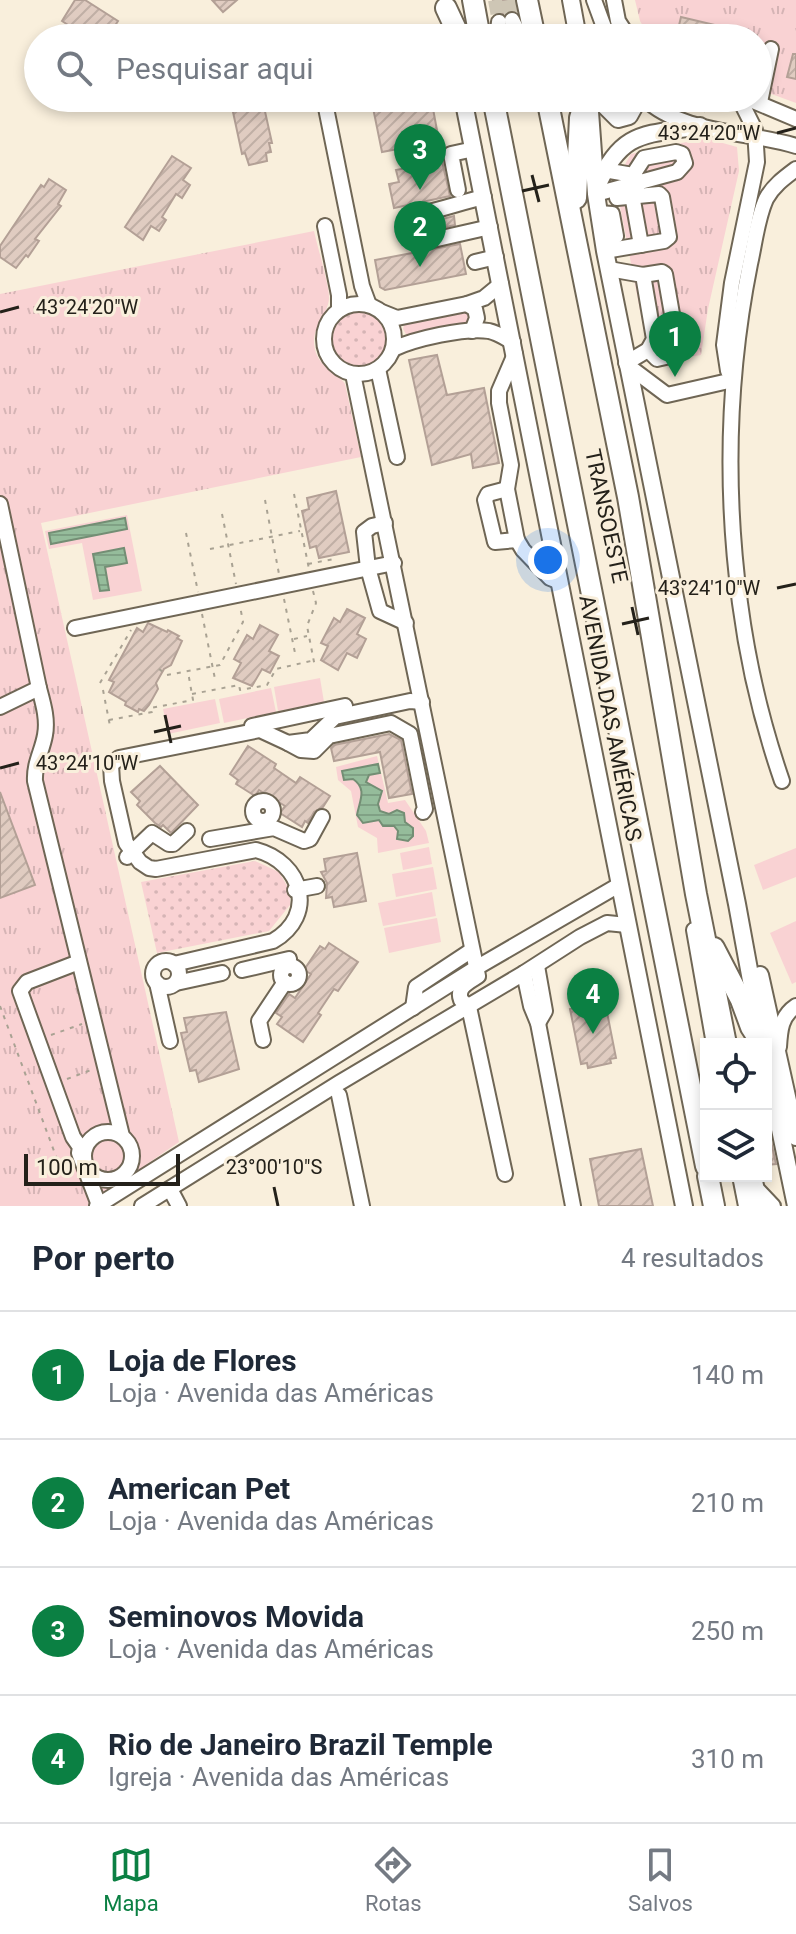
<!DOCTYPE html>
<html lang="pt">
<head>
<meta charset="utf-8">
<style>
  body { margin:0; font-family:Roboto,sans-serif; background:#f2f2f3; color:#1f2937 }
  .controls { position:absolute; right:24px; bottom:24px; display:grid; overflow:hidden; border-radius:0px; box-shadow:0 4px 12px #0003 }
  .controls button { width:72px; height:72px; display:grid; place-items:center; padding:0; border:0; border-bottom:2px solid #e0e1e3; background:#fff; color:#1f2937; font:40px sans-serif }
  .scale { position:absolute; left:24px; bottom:20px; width:156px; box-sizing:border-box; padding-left:8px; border:4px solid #24211a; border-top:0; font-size:22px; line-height:28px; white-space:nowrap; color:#24211a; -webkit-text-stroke:6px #f9efdc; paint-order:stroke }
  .you { position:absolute; left:548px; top:560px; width:28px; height:28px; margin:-20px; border:6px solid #fff; border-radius:50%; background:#1a73e8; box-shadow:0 0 0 12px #1a73e833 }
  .badge { display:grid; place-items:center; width:52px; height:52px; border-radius:50%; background:#0b8043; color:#fff; font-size:26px; font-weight:700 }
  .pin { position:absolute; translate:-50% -66px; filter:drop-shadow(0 2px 4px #0008) }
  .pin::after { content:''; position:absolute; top:42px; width:28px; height:24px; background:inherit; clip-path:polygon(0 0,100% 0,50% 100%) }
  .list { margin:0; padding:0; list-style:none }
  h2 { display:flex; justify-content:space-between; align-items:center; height:104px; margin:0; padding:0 32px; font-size:34px }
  h2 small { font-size:26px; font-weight:400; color:#747a83 }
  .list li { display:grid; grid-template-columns:52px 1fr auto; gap:24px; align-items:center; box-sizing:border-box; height:128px; padding:0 32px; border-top:2px solid #e0e1e3 }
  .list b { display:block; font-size:30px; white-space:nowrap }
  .list p { margin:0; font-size:26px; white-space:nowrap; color:#747a83 }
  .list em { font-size:26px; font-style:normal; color:#747a83 }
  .icon { flex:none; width:44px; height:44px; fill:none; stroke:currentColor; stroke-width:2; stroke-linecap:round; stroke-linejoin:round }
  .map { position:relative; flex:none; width:796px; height:1206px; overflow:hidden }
  .search { position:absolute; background:#fff; box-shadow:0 4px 12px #0003; left:24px; right:24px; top:24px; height:88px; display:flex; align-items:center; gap:20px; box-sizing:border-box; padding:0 28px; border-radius:44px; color:#747a83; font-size:30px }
  .sheet { height:616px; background:#fff }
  nav { display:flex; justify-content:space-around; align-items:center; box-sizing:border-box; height:112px; border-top:2px solid #e0e1e3; background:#fff; font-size:22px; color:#747a83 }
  nav a { display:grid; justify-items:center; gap:4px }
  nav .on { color:#0b8043 }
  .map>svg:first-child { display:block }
  .grass { fill:url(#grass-tufts) }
  .park { fill:url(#park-dots) }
  .pitch { fill:#f9d2d3 }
  .water { fill:url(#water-rules); stroke:#738e74; stroke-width:2 }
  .building { fill:url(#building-hatch); stroke:#b3a096; stroke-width:2 }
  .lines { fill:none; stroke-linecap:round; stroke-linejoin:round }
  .minor-tunnel { stroke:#cec6b5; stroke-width:14; stroke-dasharray:14 7; stroke-linecap:butt }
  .minor-casing { stroke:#6f6655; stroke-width:18 }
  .major-casing { stroke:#6f6655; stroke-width:20 }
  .highway-casing { stroke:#6f6655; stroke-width:24 }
  .path { stroke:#a9a293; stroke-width:2; stroke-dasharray:4 6; stroke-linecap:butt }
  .minor { stroke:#fff; stroke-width:14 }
  .major { stroke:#fff; stroke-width:16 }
  .highway { stroke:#fff; stroke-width:20 }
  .ticks { fill:none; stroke:#24211a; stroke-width:3 }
  .labels { text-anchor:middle; stroke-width:6; stroke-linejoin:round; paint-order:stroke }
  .street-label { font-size:22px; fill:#24211a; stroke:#f9efdc }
  .ticks-label { font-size:20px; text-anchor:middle; fill:#24211a; stroke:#f9efdc; stroke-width:6; stroke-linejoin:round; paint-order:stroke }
</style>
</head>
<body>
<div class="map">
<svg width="796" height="1206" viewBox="0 0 796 1206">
  <defs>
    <pattern id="grass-tufts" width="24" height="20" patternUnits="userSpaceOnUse" patternTransform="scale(2)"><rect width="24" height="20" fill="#f9d2d3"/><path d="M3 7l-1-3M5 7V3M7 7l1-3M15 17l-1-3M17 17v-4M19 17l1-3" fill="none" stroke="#d5b4b5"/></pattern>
    <pattern id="park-dots" width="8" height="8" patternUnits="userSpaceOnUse" patternTransform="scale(2)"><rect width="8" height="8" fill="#f9d2d3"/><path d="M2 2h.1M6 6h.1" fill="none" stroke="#d5b4b5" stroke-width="1.8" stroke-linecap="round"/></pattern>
    <pattern id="water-rules" width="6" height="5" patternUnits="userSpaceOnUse" patternTransform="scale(2)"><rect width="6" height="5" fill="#95bc9b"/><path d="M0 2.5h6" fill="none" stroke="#80a185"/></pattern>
    <pattern id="building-hatch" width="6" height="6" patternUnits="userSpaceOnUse" patternTransform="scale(2)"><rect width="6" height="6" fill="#e0ccc1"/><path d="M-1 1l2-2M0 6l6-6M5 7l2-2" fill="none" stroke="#c0afa5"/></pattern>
  </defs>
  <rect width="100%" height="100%" fill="#f9efdc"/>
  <g class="grass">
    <polygon points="635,0 796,0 796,103 758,89 758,38 650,38 640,21"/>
    <polygon points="705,138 737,147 739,171 708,309 701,355 650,363 620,206 620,173 631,154"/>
    <path d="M314 231C317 245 330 288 329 299 327 318 308 329 316 353 322 369 337 372 345 384L361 457 41 523 179 1142 147 1164 149 1169 92 1206H0V294Z"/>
    <polygon points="467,310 472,311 470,323 411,334 406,334 403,329 404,325 409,322"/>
  </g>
  <g class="park">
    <circle cx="359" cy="339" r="28"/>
    <polygon points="255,861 279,872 290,891 290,905 269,931 157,953 141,882"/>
  </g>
  <g class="pitch">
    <polygon points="127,515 142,591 93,600 82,543 49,549 45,531"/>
    <polygon points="320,678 324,702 278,711 274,687"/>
    <polygon points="271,688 276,712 224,723 219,699"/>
    <polygon points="215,699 220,723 168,734 163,709"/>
    <polygon points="377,756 388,803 405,800 426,831 429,843 378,853 377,838 358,827 351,791 338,780 336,767"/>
    <polygon points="429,847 432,864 403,870 400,853"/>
    <polygon points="796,848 796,877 763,890 754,865"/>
    <polygon points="433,867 437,889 396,897 392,874"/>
    <polygon points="432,892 436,916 383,926 378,903"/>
    <polygon points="437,918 441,942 389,953 384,928"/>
    <polygon points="796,921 796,982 792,984 770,933"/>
  </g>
  <g class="water">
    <polygon points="125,518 127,529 51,544 49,533"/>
    <polygon points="124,548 127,563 105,567 109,590 100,591 93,554"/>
    <path d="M378 764 380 773 369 775 366 782 382 791 378 804 380 811 389 814 397 810 404 813 405 822 413 828V836L408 841 397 839 398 831 394 826H383L379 820 363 823 357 815C359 802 368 789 353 779L344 780 342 771Z"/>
  </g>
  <g class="building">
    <polygon points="75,0 85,0 118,21 107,38 88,38 62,21"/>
    <polygon points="212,0 237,0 223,12"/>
    <polygon points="493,0 508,0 511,10 504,14 495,13"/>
    <polygon points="681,17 757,35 757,38 676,38"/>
    <polygon points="793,54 796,54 796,79 787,77"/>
    <polygon points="230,98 262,98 272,143 269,143 271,152 266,153 267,161 249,165 245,153 242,154"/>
    <polygon points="371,98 431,98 439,141 382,152"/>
    <polygon points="172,156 191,168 183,180 190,185 182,198 176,194 162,217 166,220 159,231 151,226 143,240 125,227"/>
    <polygon points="442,161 450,196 394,208 389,184 399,182 396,170"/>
    <polygon points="49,179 66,190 58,204 61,206 35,239 39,241 28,257 26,255 16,268 0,257 0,246 41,185 44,187"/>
    <polygon points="454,216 455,225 428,231 427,223"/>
    <polygon points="460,244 466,274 385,290 380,287 375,260"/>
    <polygon points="437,355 447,395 484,388 499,463 473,468 471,454 432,465 409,360"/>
    <polygon points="336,491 349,552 319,558 316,546 310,548 302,511 309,509 307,498"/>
    <polygon points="347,609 365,618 357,634 366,639 357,658 347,653 338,670 321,660 328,646 321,643 334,618 340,622"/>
    <polygon points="148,623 167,632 168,630 179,636 177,638 182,641 171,665 164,669 156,683 158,689 149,705 144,711 139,709 138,712 125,705 126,702 109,692 114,682 109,680 137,628 143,632"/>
    <polygon points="260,625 278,635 269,651 279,656 270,673 262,669 252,686 233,678 241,663 234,659 247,635 253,639"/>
    <polygon points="389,734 401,740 412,794 389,798 380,752 334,761 331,748 334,745"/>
    <polygon points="248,746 276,764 274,768 296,783 300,777 330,796 323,807 314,812 308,823 305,821 302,827 280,813 285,806 259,790 255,796 236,784 238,780 230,774"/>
    <polygon points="160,766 198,805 171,833 163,825 161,827 155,823 137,805 140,801 131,792"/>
    <polygon points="0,792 35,885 0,898"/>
    <polygon points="357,853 366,901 334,907 332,897 326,898 327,883 321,872 326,871 324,859"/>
    <polygon points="329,943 358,962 338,991 334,989 318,1013 321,1015 303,1042 277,1024 282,1017 276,1013 289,994 295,998 311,974 304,970 320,946 325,949"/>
    <polygon points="597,1000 598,1004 605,1002 616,1058 610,1059 611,1063 588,1068 587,1063 581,1064 570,1009 577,1008 576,1004"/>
    <polygon points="226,1012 239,1069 199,1082 196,1070 190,1071 181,1033 187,1032 184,1018"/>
    <polygon points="771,1141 776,1164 766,1165 766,1142"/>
    <polygon points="641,1149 653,1206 599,1206 590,1159"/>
  </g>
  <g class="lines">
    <g class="minor-tunnel">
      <polyline points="495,0 499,22"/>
      <polyline points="508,0 512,20"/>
    </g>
    <defs>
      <g id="minor">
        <polyline points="594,0 608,38"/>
        <polyline points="614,0 618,21 629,38"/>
        <polyline points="512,20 521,38"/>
        <polyline points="497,38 499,22"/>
        <polyline points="324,98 362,286 369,305"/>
        <path d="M644 98C681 134 748 131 796 146"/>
        <polyline points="746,98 796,119"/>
        <polyline points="760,102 771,49"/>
        <polyline points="443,103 463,99"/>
        <polyline points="637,189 632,195 641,245"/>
        <polyline points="458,190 451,154 474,149"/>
        <polyline points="596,194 677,172 685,163 682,154 676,152 644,158 633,175 604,170"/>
        <path d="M484 197C462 202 441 210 419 214L416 218 420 240 424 242 490 227"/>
        <polyline points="599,213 612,214 616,236 604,244"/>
        <polyline points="325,226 339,295 339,310"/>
        <polyline points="605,251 664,241 669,237 662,197 659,194 617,198"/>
        <polyline points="475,262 496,257"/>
        <polyline points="609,269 643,275 654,339 648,350 626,363"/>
        <polyline points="643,275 662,272 665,274 679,354 657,359 648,350"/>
        <circle cx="359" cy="339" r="35"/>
        <polyline points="467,304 475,309 477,318 472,331"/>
        <polyline points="382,312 397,318 467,304 484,298 501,284"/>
        <path d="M393 349C414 339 466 327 489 331 498 333 505 338 513 342"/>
        <polyline points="515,354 499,391 499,403 511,465 507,489 517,540 523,550 550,578 560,582"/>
        <polyline points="627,365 667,395 733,380"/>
        <polyline points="378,369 397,457"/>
        <polyline points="728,371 724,345 732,283 757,162 755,130 739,98"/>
        <path d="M353 374 478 976C469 982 456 987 461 1000L469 1007"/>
        <polyline points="507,489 488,494 485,500 495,542 517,540"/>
        <polyline points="0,504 39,688 0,707"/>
        <polyline points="385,523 372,526 364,532 368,568 380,611 406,623"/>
        <polyline points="75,628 394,563"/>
        <path d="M39 688C43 703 48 719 45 735 42 752 34 763 35 781L122 1136"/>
        <polyline points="252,726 345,706"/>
        <polyline points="288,743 301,750 314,751 329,736 391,723 410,734 425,809 423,812"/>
        <path d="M782 781C762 723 748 664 740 603 725 491 728 374 750 264 755 242 757 219 766 199 773 186 784 178 796 169"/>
        <circle cx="263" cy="811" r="10"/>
        <polyline points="210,839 274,828 304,841 310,839 322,817"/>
        <polyline points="127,857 152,833 169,844 173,844 187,831"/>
        <polyline points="295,890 317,886"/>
        <polyline points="694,930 714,1044"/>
        <circle cx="166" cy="974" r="13"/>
        <polyline points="79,962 27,982 20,991 73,1137 80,1147 79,1153 99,1205"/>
        <path d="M174 964 273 941C318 915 302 862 256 850L156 869 149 868 140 862 126 843 112 781 111 765 119 758 260 730 288 743 311 740 335 717 410 701 422 702"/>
        <polyline points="537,966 545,1011 538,1023"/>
        <circle cx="290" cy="975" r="9"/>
        <polyline points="242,970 289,959"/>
        <polyline points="524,973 531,1006 538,1023 573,1206"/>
        <polyline points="157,983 170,1041"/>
        <polyline points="176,983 222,973"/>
        <polyline points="469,1007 505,1174"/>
        <polyline points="413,1008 416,987 472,950"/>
        <polyline points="263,1040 259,1021 285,982"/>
        <path d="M779 1047C780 1030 781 1016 796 1006"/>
        <polyline points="339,1095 362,1206"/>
        <circle cx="108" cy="1156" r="24"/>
        <polyline points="740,1176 746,1206"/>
        <polyline points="754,1186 773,1206"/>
        <polyline points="170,1189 179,1206"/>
        <polyline points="97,1206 476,968 619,885"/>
        <polyline points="142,1206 339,1083 524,973 580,937 607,923 627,925"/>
      </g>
      <g id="major">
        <polyline points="571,0 578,38"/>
        <polyline points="463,98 684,1206"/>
        <polyline points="589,98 596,194 605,251 737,904 761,1035"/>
        <polyline points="603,98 605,106 618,119 629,116 634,107 634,98"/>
        <path d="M597 187C621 130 645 135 700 126"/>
        <polyline points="760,975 796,1137"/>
        <polyline points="766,1062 796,1206"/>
      </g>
      <g id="highway">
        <polyline points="473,0 480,38"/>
        <polyline points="527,0 535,38"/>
        <polyline points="446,8 460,38"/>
        <polyline points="493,98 706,1166"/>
        <polyline points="547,98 628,497 696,894 726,1044"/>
        <polyline points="576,198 580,118 586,98"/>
        <polyline points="714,948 741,1000 751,1027 762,1044"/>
        <polyline points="708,1176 714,1206"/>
        <polyline points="751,1176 757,1206"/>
      </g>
    </defs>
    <use href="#minor" class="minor-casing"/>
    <use href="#major" class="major-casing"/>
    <use href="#highway" class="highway-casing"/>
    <g class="path">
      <polyline points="704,112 707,98"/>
      <polyline points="294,494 309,569"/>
      <polyline points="265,500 279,574"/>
      <polyline points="222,514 236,584"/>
      <polyline points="186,533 198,592"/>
      <polyline points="210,549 300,531"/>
      <polyline points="308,564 334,559 334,555"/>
      <polyline points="313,591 316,603 307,626 315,667"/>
      <polyline points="284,599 295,653"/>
      <polyline points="202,614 215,679"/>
      <polyline points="294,639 307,636"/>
      <polyline points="159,669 167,675 220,665 243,622 240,606"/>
      <polyline points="100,683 131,630"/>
      <polyline points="103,690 110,726"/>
      <polyline points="192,694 239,685 240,690 267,685 276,669 311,661"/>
      <polyline points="109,720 152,712 151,708 193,700 188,672"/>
      <polyline points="0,1006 57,1159 62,1161 67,1159"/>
      <polyline points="51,1035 82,1024"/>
      <polyline points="67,1079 94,1069"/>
    </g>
    <use href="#minor" class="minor"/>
    <use href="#major" class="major"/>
    <use href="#highway" class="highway"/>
  </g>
  <path class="ticks" d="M777 133 796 128M532 175 539 202M522 191 549 185M0 312 19 307M777 588 796 584M632 607 638 635M622 624 649 618M165 715 171 743M154 732 181 726M0 768 19 763M274 1187 278 1206"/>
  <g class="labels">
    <g class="street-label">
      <text transform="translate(607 516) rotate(78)" y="8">TRANSOESTE</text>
      <text transform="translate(611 718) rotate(79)" y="8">AVENIDA DAS AMÉRICAS</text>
    </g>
  </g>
  <g class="ticks-label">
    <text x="709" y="140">43°24'20"W</text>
    <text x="87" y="314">43°24'20"W</text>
    <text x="709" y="595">43°24'10"W</text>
    <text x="87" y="770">43°24'10"W</text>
    <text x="274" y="1174">23°00'10"S</text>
  </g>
</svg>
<div class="controls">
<button><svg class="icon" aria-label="locate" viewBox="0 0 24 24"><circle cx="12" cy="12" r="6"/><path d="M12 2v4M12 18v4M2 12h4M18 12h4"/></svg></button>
<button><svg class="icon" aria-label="layers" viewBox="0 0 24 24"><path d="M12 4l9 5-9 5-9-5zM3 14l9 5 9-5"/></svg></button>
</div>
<div class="scale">100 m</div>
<div class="you"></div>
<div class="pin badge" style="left:675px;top:377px">1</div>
<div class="pin badge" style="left:420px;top:267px">2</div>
<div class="pin badge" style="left:420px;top:190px">3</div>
<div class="pin badge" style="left:593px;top:1034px">4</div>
<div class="search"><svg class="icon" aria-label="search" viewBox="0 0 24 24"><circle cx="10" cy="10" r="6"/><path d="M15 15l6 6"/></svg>Pesquisar aqui</div>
</div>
<section class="sheet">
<h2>Por perto<small>4 resultados</small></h2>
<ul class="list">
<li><span class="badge">1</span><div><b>Loja de Flores</b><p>Loja · Avenida das Américas</p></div><em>140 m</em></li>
<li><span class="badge">2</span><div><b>American Pet</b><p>Loja · Avenida das Américas</p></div><em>210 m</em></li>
<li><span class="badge">3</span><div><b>Seminovos Movida</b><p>Loja · Avenida das Américas</p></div><em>250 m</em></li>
<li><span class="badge">4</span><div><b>Rio de Janeiro Brazil Temple</b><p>Igreja · Avenida das Américas</p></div><em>310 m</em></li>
</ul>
</section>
<nav>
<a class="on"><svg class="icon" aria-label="map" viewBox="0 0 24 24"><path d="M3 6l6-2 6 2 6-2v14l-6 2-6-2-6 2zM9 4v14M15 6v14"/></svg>Mapa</a>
<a><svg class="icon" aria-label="directions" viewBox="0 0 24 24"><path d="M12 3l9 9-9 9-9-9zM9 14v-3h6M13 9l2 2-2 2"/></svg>Rotas</a>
<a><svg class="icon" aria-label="saved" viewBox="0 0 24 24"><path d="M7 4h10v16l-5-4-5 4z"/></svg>Salvos</a>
</nav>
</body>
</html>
